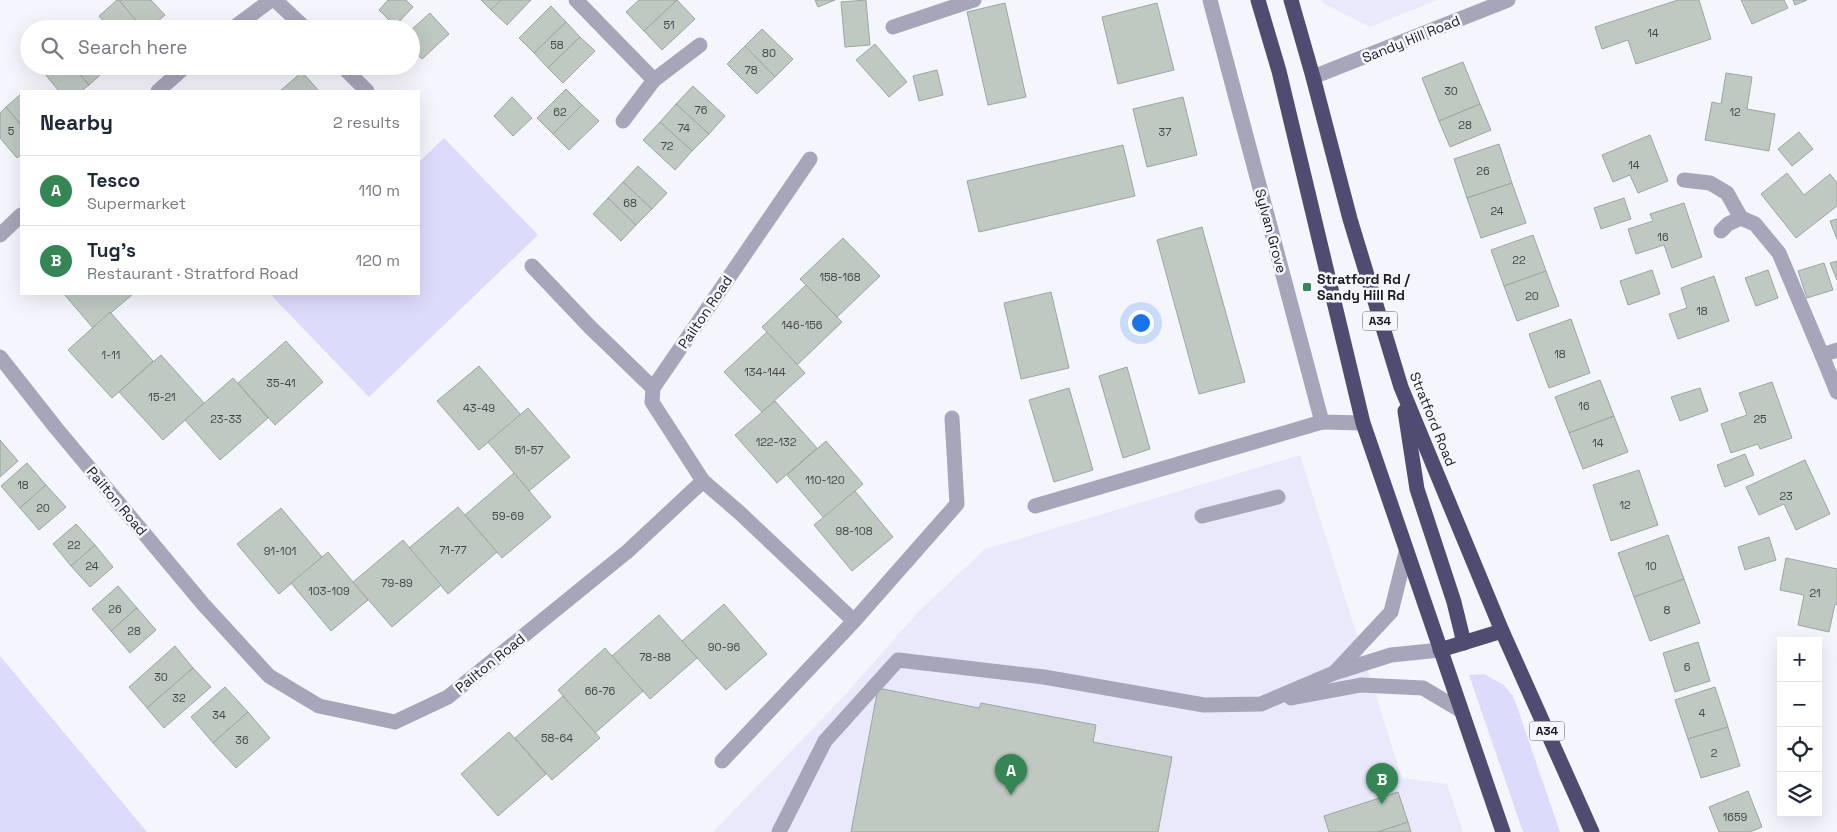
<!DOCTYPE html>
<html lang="en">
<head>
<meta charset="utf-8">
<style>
  body { margin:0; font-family:"Space Grotesk",sans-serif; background:#f6f6f7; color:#1f2937 }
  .controls { position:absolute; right:15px; bottom:15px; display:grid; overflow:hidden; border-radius:0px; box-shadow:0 5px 20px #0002 }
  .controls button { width:45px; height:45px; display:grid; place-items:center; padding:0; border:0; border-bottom:1px solid #e0e1e3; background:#fff; color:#1f2937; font:25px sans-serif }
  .you { position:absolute; left:1140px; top:322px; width:18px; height:18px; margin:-12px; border:4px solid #fff; border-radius:50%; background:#1a73e8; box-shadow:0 0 0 8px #1a73e833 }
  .badge { display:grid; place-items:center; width:32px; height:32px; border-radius:50%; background:#358555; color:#fff; font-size:16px; font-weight:700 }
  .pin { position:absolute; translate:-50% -41px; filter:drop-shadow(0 1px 2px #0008) }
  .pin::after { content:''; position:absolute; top:26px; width:18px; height:15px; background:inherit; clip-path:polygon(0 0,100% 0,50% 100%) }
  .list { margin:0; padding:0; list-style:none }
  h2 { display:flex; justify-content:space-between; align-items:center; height:65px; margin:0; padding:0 20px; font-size:21px }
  h2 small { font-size:16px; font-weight:400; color:#747a83 }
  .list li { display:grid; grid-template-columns:32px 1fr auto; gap:15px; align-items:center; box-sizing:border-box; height:70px; padding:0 20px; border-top:1px solid #e0e1e3 }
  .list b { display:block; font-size:19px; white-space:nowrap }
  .list p { margin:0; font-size:16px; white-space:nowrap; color:#747a83 }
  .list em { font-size:16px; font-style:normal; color:#747a83 }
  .icon { flex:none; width:28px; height:28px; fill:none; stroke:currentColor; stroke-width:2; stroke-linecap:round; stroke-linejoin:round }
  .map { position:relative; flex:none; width:1837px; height:832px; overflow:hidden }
  .search { position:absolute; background:#fff; box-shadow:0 5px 20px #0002; left:20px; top:20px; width:400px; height:55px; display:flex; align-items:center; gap:12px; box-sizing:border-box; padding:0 18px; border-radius:28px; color:#747a83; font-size:19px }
  .panel { position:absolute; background:#fff; box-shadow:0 5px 20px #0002; left:20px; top:90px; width:400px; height:205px; border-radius:0px }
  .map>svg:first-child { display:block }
  .built { fill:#eae9fc }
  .green { fill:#dddbfb }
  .building { fill:#bfc9c2; stroke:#9ca69e }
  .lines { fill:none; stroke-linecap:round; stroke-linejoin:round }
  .minor { stroke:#a7a5b9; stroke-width:15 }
  .highway { stroke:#504c71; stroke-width:15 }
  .poi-dot { fill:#358555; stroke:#f5f5fe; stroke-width:2 }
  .labels { text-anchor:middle; stroke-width:5; stroke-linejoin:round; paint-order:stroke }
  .number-label { font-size:11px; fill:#454648 }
  .shield { fill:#f5f5fe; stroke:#5d5c62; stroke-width:1 }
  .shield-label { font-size:12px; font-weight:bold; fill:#1c1b1f }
  .street-label { font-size:14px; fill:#1c1b1f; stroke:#f5f5fe }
  .poi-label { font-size:14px; font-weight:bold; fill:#1c1b1f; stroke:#f5f5fe; text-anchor:start }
</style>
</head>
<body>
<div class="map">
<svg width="1837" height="832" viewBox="0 0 1837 832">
  <rect width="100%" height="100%" fill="#f5f5fe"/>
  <g class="built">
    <polygon points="1322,0 1437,0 1370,27 1323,3"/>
    <polygon points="1300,455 1402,778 1447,784 1463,832 713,832 845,695 918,612 985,549"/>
  </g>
  <g class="green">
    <polygon points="444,138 538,235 369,397 270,294 419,294 419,162"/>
    <polygon points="0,656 147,832 0,832"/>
    <polygon points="1484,674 1504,685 1514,698 1560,832 1523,832 1469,675"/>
  </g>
  <g class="building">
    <polygon points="117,0 119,0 143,29 110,29 99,16"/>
    <polygon points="119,0 151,0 165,15 149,29 143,29"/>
    <polygon points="388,0 406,0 413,7 395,26 379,10"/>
    <polygon points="481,0 501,0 491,10"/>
    <polygon points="501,0 531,0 507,25 491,10"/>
    <polygon points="639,0 677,0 644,31 626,12"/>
    <polygon points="677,0 695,19 662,50 644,31"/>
    <polygon points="815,0 835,0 818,7"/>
    <polygon points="866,0 870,45 845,47 841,2"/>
    <polygon points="1678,0 1699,0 1711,39 1636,64 1628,40 1602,49 1595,27"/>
    <polygon points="1741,0 1784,0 1788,8 1752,24"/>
    <polygon points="1793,0 1807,0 1795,5"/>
    <polygon points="1005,3 1026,97 988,105 967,12"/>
    <polygon points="1157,3 1174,70 1118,84 1102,17"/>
    <polygon points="551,6 566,22 534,53 519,38"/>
    <polygon points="430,13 449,34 422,59 411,48 411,30"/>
    <polygon points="566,22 580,37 548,68 534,53"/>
    <polygon points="762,29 793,59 775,77 745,46"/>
    <polygon points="580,37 595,51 563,83 548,68"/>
    <polygon points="875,44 907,82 889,97 856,60"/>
    <polygon points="745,46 775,77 757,94 727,64"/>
    <polygon points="1463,62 1480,104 1439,121 1422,78"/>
    <polygon points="40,66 73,66 89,85 81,91 59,91 39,67"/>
    <polygon points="73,66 108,66 109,67 89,85"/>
    <polygon points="937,70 943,95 919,101 913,76"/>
    <polygon points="302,72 319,91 280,91"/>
    <polygon points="1726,73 1752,77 1747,109 1775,114 1769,151 1705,140 1712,102 1721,104"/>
    <polygon points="693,86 725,116 709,134 676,104"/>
    <polygon points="566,89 582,105 553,134 537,118"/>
    <polygon points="21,94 21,125 6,107"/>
    <polygon points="512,97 532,118 513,136 494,116"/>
    <polygon points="1183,97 1197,155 1147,167 1133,109"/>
    <polygon points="676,104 709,134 692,151 660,122"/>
    <polygon points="1480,104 1491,130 1450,147 1439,121"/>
    <polygon points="582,105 599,121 569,150 553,134"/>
    <polygon points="6,107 21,125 21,155 17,158 0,138 0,113"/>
    <polygon points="660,122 692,151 675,170 643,140"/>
    <polygon points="1799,132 1813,149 1792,166 1778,149"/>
    <polygon points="1650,135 1668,181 1638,193 1630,175 1613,182 1602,155"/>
    <polygon points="1499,144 1512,183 1467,198 1454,159"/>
    <polygon points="1123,145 1135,196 979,232 967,181"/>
    <polygon points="638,166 667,193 652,209 623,182"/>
    <polygon points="1787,173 1804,195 1830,174 1837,183 1837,206 1796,238 1761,194"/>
    <polygon points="623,182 652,209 636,225 608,198"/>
    <polygon points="1512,183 1526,223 1481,238 1467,198"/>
    <polygon points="608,198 636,225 621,241 593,214"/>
    <polygon points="1624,198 1631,219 1601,229 1594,208"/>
    <polygon points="1684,203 1702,257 1672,268 1664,245 1636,254 1628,229 1653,221 1650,214"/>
    <polygon points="1837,219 1837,239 1830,221"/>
    <polygon points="1202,227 1245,382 1199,394 1157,240"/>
    <polygon points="1533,235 1546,271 1504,286 1491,250"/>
    <polygon points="843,238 880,276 837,317 800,279"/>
    <polygon points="1837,261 1837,280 1830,263"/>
    <polygon points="1824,263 1833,290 1807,298 1798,271"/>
    <polygon points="1652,270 1660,294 1628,305 1620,281"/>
    <polygon points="1768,270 1778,298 1756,306 1745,278"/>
    <polygon points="1546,271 1559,306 1517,321 1504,286"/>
    <polygon points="1714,276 1729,321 1678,339 1669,314 1687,308 1681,288"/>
    <polygon points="806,285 842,322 797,365 762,327"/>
    <polygon points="1051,292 1069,368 1021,379 1004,303"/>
    <polygon points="64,294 133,294 93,328"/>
    <polygon points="110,312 153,361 112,398 68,350"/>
    <polygon points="1571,319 1590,373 1549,388 1529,334"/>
    <polygon points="767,332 805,373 762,412 724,372"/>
    <polygon points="286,341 323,382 275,425 238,383"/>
    <polygon points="161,355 204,403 163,440 119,392"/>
    <polygon points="479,366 521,415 479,450 437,401"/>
    <polygon points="1127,367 1150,449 1123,458 1099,376"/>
    <polygon points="233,378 268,418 220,460 185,420"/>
    <polygon points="1600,380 1614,416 1569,433 1555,397"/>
    <polygon points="1772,382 1792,438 1760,449 1758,444 1731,453 1721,424 1747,415 1739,393"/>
    <polygon points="1069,388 1093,470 1054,482 1029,400"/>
    <polygon points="1700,388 1708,411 1680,421 1671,397"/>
    <polygon points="775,401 817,448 777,483 735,435"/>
    <polygon points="528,408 570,457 529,491 488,442"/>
    <polygon points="1614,416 1628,452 1583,469 1569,433"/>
    <polygon points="0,440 18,461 0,477"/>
    <polygon points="826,441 863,484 824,518 787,475"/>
    <polygon points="1745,454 1754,475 1725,487 1717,465"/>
    <polygon points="1805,460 1830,514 1796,530 1784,504 1759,515 1746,487"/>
    <polygon points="27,463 46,485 20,508 1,486"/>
    <polygon points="1639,470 1658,525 1611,541 1593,485"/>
    <polygon points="514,473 551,517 502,558 465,515"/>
    <polygon points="46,485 66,507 39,530 20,508"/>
    <polygon points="855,491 893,537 852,571 814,525"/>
    <polygon points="458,507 497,552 448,594 409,548"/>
    <polygon points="281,508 322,557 279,594 237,544"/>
    <polygon points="76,524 95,545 71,566 53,544"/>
    <polygon points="1668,535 1684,579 1634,597 1618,553"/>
    <polygon points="1769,537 1776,560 1745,570 1738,547"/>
    <polygon points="403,540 441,585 392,627 353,582"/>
    <polygon points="95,545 113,567 90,587 71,566"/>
    <polygon points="328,552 368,600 331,631 291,583"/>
    <polygon points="1786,558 1837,569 1837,605 1835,604 1829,632 1798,625 1804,595 1780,590"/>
    <polygon points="1684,579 1700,623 1650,641 1634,597"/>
    <polygon points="118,586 137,608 111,631 92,609"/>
    <polygon points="724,604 767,654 726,690 682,641"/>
    <polygon points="137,608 156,630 130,653 111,631"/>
    <polygon points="659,615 697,658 650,699 612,656"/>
    <polygon points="1698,642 1710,681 1675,692 1663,653"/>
    <polygon points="175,646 193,668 147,708 129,687"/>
    <polygon points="605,648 643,691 595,733 558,690"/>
    <polygon points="193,668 211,687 164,728 147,708"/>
    <polygon points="225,687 248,712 213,743 191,717"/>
    <polygon points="1715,687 1728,727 1688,739 1675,700"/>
    <polygon points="878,688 979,708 981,703 1096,725 1093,742 1172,757 1158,832 851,832"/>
    <polygon points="563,696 600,738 552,780 515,738"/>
    <polygon points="248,712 270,738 236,768 213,743"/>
    <polygon points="1728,727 1740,766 1701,778 1688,739"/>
    <polygon points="509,732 546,774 498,816 461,774"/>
    <polygon points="1748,791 1762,827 1750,832 1719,832 1709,807"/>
    <polygon points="1398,792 1408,822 1378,832 1329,832 1324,816"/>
    <polygon points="1408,822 1411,832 1378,832"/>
  </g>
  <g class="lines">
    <g class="minor">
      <polyline points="275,0 306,29"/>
      <polyline points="576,0 654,80"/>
      <polyline points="1210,0 1322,422 1363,423"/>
      <polyline points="893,27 974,0"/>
      <polyline points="232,29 271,0"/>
      <polyline points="342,66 367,91"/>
      <polyline points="1313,77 1508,0"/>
      <polyline points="158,91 186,66"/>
      <polyline points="623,121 654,80 700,45"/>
      <polyline points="1684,180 1710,183 1727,193 1741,218"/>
      <polyline points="1721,231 1728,224 1741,218 1755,224 1779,253 1822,355"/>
      <polyline points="0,235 21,215"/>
      <polyline points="532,266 590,327 653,388"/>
      <polyline points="1837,350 1822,355 1837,392"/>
      <polyline points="0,357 56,428 203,604 269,676 319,706 395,722 448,697 628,551 703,481 652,402 653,388 810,159"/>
      <polyline points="703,481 741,514 854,621 722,761"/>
      <polyline points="1035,506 1322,422"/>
      <polyline points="1202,516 1278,497"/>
      <polyline points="854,621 957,504 952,418"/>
      <polyline points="1335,672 1391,612 1406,552"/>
      <polyline points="1291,698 1361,685 1423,688 1460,710"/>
      <polyline points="779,832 825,741 898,660 1044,677 1204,705 1261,704 1334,673 1391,655 1440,650"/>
    </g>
    <g class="highway">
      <polyline points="1258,0 1279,71 1363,423 1503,832"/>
      <polyline points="1291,0 1313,77 1350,219 1401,387 1502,631 1592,832"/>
      <polyline points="1405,411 1417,489 1454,602 1464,643"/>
      <polyline points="1440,650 1502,631"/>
    </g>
  </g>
  <rect class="poi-dot" x="1302" y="282" width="10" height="10" rx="2.5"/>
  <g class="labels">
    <g class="number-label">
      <text x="669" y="29">51</text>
      <text x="1653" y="37">14</text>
      <text x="557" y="49">58</text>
      <text x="769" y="57">80</text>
      <text x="751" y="74">78</text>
      <text x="1451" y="95">30</text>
      <text x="701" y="114">76</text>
      <text x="560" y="116">62</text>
      <text x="1735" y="116">12</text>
      <text x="1465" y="129">28</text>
      <text x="684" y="132">74</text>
      <text x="11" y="135">5</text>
      <text x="1165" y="136">37</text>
      <text x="667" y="150">72</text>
      <text x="1634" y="169">14</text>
      <text x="1483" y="175">26</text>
      <text x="630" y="207">68</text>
      <text x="1497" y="215">24</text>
      <text x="1663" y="241">16</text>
      <text x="1519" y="264">22</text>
      <text x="840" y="281">158-168</text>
      <text x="1532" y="300">20</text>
      <text x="1702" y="315">18</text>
      <text x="802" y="329">146-156</text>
      <text x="1560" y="358">18</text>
      <text x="111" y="359">1-11</text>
      <text x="765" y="376">134-144</text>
      <text x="281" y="387">35-41</text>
      <text x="162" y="401">15-21</text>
      <text x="1584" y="410">16</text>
      <text x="479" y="412">43-49</text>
      <text x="226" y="423">23-33</text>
      <text x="1760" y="423">25</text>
      <text x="776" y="446">122-132</text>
      <text x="1598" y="447">14</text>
      <text x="529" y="454">51-57</text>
      <text x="825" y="484">110-120</text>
      <text x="23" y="489">18</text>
      <text x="1786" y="500">23</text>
      <text x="1625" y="509">12</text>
      <text x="43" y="512">20</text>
      <text x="508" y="520">59-69</text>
      <text x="854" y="535">98-108</text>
      <text x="74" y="549">22</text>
      <text x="453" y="554">71-77</text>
      <text x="280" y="555">91-101</text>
      <text x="92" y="570">24</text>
      <text x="1651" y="570">10</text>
      <text x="397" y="587">79-89</text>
      <text x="329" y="595">103-109</text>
      <text x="1815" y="597">21</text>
      <text x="115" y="613">26</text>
      <text x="1667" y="614">8</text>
      <text x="134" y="635">28</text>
      <text x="724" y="651">90-96</text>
      <text x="655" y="661">78-88</text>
      <text x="1687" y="671">6</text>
      <text x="161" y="681">30</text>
      <text x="600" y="695">66-76</text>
      <text x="179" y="702">32</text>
      <text x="1702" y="717">4</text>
      <text x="219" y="719">34</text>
      <text x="557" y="742">58-64</text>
      <text x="242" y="744">36</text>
      <text x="1714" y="757">2</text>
      <text x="1735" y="821">1659</text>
    </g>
    <g class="shield">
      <rect x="1362.5" y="311.5" width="35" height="19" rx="4"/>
      <rect x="1529.5" y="721.5" width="35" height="19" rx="4"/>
    </g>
    <g class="shield-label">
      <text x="1380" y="325">A34</text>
      <text x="1547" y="735">A34</text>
    </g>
    <g class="street-label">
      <text transform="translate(1411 39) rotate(-22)" y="5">Sandy Hill Road</text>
      <text transform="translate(1271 231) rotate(75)" y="5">Sylvan Grove</text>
      <text transform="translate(705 312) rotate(-56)" y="5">Pailton Road</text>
      <text transform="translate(1433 419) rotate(68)" y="5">Stratford Road</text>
      <text transform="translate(117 501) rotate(50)" y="5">Pailton Road</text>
      <text transform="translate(490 663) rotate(-39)" y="5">Pailton Road</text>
    </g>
    <g class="poi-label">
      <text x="1317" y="284">Stratford Rd /<tspan x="1317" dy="16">Sandy Hill Rd</tspan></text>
    </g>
  </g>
</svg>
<div class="controls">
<button>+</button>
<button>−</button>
<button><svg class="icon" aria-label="locate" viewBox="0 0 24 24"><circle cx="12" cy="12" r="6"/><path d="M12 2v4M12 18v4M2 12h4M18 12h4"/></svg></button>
<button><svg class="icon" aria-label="layers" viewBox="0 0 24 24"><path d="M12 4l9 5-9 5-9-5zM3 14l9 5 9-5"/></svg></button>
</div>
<div class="you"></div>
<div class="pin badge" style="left:1011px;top:795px">A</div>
<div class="pin badge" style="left:1382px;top:804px">B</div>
<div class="search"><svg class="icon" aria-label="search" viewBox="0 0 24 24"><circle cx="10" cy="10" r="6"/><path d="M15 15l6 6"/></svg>Search here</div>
<section class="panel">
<h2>Nearby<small>2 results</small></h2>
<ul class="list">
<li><span class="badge">A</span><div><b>Tesco</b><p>Supermarket</p></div><em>110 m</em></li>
<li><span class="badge">B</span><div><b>Tug's</b><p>Restaurant · Stratford Road</p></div><em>120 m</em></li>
</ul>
</section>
</div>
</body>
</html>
